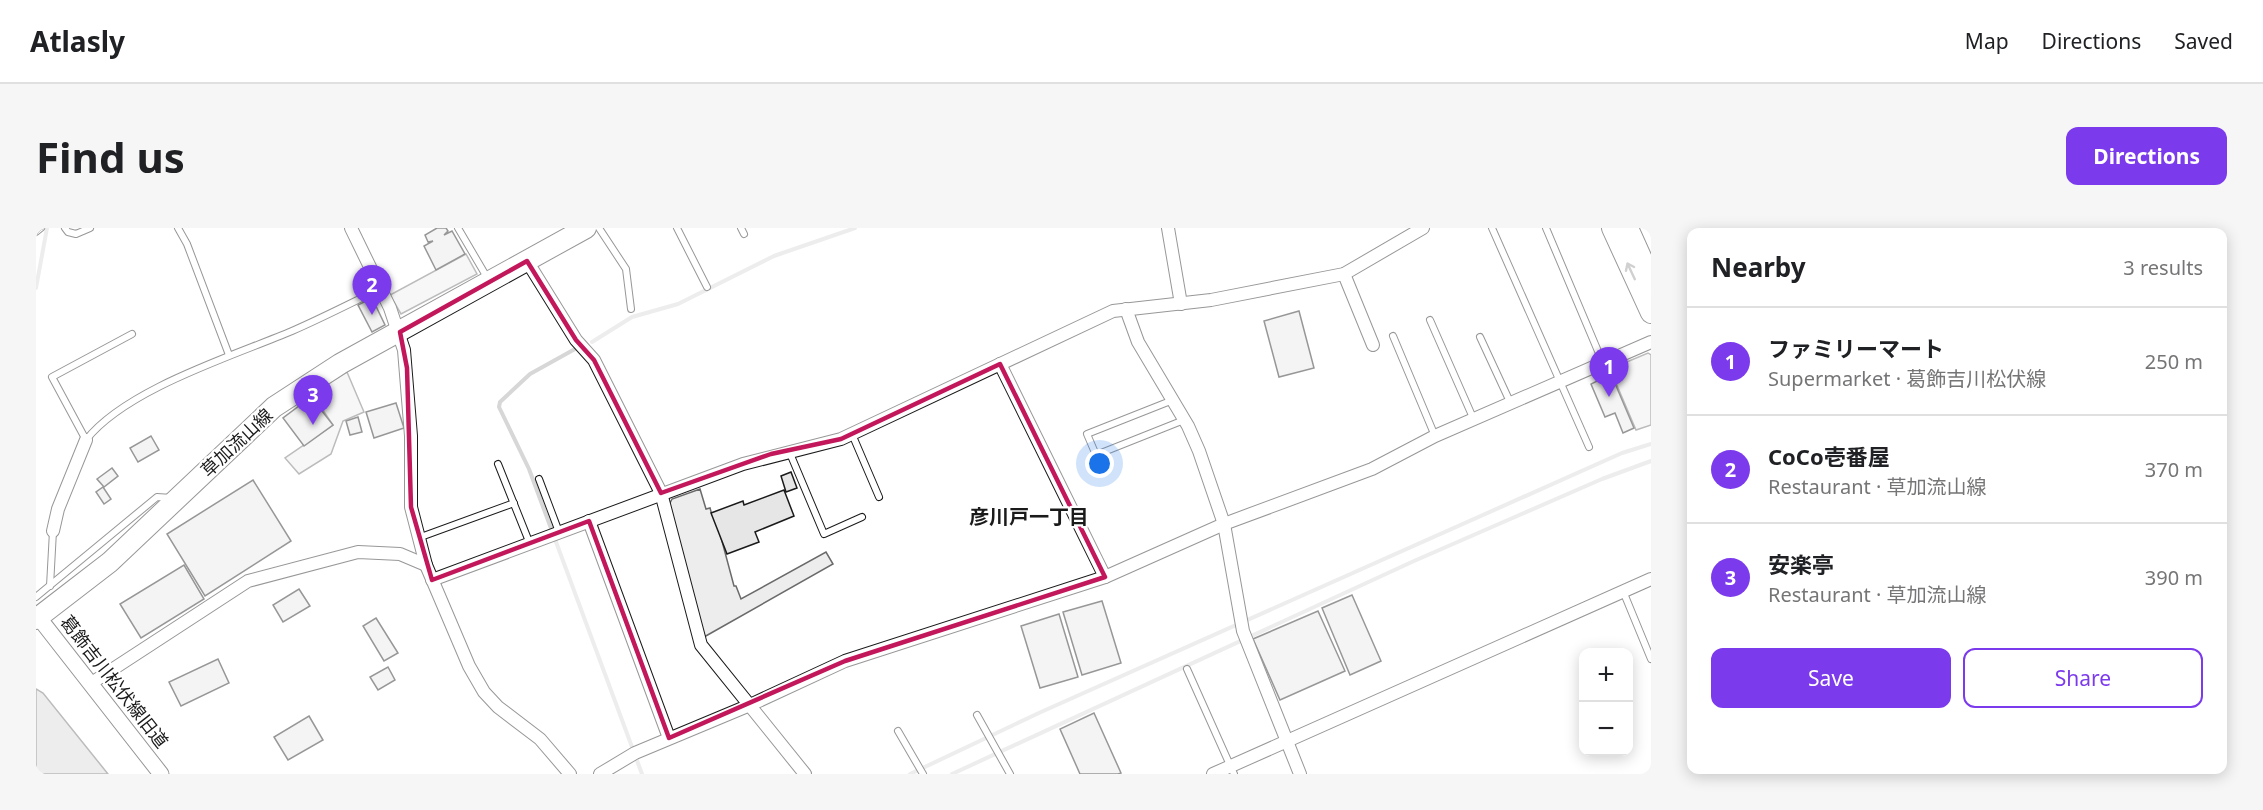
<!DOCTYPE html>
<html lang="en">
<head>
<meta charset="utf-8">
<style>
  body { margin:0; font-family:"Noto Sans","Noto Sans JP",sans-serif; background:#f6f6f6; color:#202124 }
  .controls { position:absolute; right:18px; bottom:18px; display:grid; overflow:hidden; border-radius:12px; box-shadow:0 3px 15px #0003 }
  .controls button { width:54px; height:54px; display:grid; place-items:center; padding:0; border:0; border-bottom:2px solid #e0e0e0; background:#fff; color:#202124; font:30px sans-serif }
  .you { position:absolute; left:1064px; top:236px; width:21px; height:21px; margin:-15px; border:4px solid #fff; border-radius:50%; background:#1a73e8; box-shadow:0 0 0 9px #1a73e833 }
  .badge { display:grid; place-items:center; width:39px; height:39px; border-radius:50%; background:#7c3aed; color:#fff; font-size:20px; font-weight:700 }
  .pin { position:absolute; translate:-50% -50px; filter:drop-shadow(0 2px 3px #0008) }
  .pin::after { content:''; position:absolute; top:32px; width:21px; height:18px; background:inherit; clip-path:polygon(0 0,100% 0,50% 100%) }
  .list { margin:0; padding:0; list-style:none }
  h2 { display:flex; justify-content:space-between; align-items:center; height:78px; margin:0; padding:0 24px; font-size:26px }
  h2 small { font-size:20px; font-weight:400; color:#757577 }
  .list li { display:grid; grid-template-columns:39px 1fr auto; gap:18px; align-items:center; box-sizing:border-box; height:108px; padding:0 24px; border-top:2px solid #e0e0e0 }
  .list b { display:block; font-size:22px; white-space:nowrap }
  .list p { margin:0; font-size:20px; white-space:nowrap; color:#757577 }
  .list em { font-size:20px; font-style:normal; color:#757577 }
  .actions { display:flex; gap:12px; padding:18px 24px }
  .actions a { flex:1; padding:14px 0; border:2px solid #7c3aed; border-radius:12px; text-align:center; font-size:21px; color:#7c3aed }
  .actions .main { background:#7c3aed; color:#fff }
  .map { position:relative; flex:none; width:1615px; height:546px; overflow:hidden; border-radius:12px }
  header { display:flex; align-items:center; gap:36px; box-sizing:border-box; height:84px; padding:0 30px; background:#fff; border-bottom:2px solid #e0e0e0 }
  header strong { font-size:28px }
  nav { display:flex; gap:33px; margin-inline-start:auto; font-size:21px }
  .intro { display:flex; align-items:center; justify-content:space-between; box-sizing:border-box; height:144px; padding:0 36px }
  h1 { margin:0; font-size:42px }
  .button { padding:15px 27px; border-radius:12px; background:#7c3aed; color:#fff; font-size:21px; font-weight:700 }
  main { display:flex; gap:36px; padding:0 36px }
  aside { flex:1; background:#fff; border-radius:12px; box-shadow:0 3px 15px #0003 }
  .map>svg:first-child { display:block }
  .built { fill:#ededed; stroke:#6a6a6a; stroke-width:1.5 }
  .water { fill:#d7d7d7; stroke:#6a6a6a; stroke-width:1.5 }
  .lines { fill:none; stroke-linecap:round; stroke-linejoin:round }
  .stream { stroke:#d7d7d7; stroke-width:4 }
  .building { fill:#e6e6e6; stroke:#1a1a1a; stroke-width:1.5 }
  .service-casing { stroke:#1a1a1a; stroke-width:8 }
  .minor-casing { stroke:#1a1a1a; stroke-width:14 }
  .tertiary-casing { stroke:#1a1a1a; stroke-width:17 }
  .primary-casing { stroke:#1a1a1a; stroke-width:22 }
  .service { stroke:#fff; stroke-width:6 }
  .minor { stroke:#fff; stroke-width:12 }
  .tertiary { stroke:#fff; stroke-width:15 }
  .primary { stroke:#fff; stroke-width:20 }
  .oneway { stroke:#989898 }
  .marked { fill:none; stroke:#c2185b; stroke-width:4.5; stroke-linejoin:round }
  .labels { text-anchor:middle; stroke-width:4.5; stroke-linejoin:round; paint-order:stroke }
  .street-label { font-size:18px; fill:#1a1a1a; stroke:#fff }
  .neighbourhood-label { font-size:20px; font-weight:bold; fill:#1a1a1a; stroke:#fff }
</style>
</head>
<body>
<header>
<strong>Atlasly</strong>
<nav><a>Map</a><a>Directions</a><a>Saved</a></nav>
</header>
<div class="intro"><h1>Find us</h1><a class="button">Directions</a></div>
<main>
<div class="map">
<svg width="1615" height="546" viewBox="0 0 1615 546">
  <rect width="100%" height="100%" fill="#fff"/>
  <g class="built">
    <polygon points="430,26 441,46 365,86 354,67"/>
    <polygon points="1612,125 1615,127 1615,197 1600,202 1574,141"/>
    <polygon points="311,144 328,184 307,193 295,226 263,246 249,230 297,197 276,166"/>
    <polygon points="664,261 670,281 674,280 676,287 679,287 698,358 700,358 705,371 790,324 797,336 668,409 633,277 636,271"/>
  </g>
  <polygon class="water" points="0,461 7,465 72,546 0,546"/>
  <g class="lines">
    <g class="stream">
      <polyline points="0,60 11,0"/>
      <polyline points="556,114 596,89 642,76 738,28 819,0"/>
      <polyline points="539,121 494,146 464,174 463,179 493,241 606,546"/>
      <polyline points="874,546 1005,484 1586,225 1615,216"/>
      <polyline points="916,546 1378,333 1566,251 1615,233"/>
    </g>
  </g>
  <g class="building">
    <polygon points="401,0 410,0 412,3 408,7 416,3 429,26 400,42 388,18 397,13 392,14 389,7"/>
    <polygon points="336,70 349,97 336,104 322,77"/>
    <polygon points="1263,83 1278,140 1243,149 1228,93"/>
    <polygon points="1575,146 1598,200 1587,205 1579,185 1569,189 1555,156"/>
    <polygon points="275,169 297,197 268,218 247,190"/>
    <polygon points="360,175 368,200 338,210 330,184"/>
    <polygon points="322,189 326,204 314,207 310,193"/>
    <polygon points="115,208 123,222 102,234 94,220"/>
    <polygon points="76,240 82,248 68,259 61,251"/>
    <polygon points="755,244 761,260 750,264 745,248"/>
    <polygon points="217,252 255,313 169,368 131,306"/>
    <polygon points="67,259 75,271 68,276 60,264"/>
    <polygon points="748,262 758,288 719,304 723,314 691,326 675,285 707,273 708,277"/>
    <polygon points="148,337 168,371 105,410 84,376"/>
    <polygon points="263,361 274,378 247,394 237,377"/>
    <polygon points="1316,367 1345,433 1314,447 1286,380"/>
    <polygon points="1066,373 1085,435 1046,447 1027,384"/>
    <polygon points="1282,383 1309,443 1244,472 1217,411"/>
    <polygon points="1023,386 1042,449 1004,460 985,398"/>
    <polygon points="340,390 362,425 348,433 327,398"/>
    <polygon points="182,431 193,455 145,478 133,454"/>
    <polygon points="352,439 359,452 342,462 334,449"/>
    <polygon points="1058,485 1085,545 1082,546 1044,546 1024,501"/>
    <polygon points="273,488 287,512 252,532 238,509"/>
  </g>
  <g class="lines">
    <defs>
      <g id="service">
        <polyline points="29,0 32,4 40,6 54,0"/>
        <polyline points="142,0 151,16 193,127"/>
        <polyline points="422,0 452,51"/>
        <polyline points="563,0 590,41 595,81"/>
        <polyline points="641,0 671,59"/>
        <polyline points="705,0 708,6"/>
        <polyline points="1456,0 1553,219"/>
        <polyline points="1510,0 1567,135"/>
        <polyline points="0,4 5,0"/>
        <polyline points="1394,92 1438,192"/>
        <path d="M96 106 16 149 50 212C90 161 197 128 256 103 286 90 315 75 344 61"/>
        <polyline points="1357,108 1399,208"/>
        <polyline points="1444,109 1475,176"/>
        <polyline points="1137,172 1051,206 1060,227 1148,192"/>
        <polyline points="816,206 843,269"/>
        <polyline points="753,223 788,306 826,289"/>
        <polyline points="462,236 494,316"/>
        <polyline points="503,251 523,304"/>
        <polyline points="382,310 478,275"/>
        <polyline points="14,358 17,303"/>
        <polyline points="1587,363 1615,431"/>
        <polyline points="0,369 121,269 136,270"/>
        <polyline points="1151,441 1198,546"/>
        <polyline points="941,487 974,546"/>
        <polyline points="862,503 887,546"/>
      </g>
      <g id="minor">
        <polyline points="315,0 354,80 368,122 375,208 375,279 390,337 433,438 448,464 462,479 504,511 534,546"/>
        <polyline points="1132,0 1145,76"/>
        <polyline points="491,33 540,112 558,132 625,265 665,417 769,546"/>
        <polyline points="1308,46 1337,117"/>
        <polyline points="1090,81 1102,114 1152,198 1163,223 1188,296 1207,403 1264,546"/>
        <polyline points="964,136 1069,349"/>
        <polyline points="553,293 633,510"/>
        <polyline points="17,303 22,281 50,212"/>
        <polyline points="396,352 707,236 805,211 1077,83 1175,72 1308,46 1387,0"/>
        <polyline points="54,456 212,353 322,324 364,326 390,337"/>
        <polyline points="564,546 599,525 714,477 809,433 1069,349 1188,296 1336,241 1399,208 1615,114"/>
        <polyline points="1177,546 1615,351"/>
      </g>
      <polyline id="tertiary" points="0,386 125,546"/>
      <g id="primary">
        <polyline points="1576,0 1615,85"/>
        <polyline points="1592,0 1615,51"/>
        <polyline points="0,391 74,334 238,179 304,136 550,0"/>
      </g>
    </defs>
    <use href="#service" class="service-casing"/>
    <use href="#minor" class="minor-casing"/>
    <use href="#tertiary" class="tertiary-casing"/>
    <use href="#primary" class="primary-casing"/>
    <use href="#service" class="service"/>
    <use href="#minor" class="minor"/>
    <use href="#tertiary" class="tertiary"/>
    <use href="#primary" class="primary"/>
  </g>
  <defs><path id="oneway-shaft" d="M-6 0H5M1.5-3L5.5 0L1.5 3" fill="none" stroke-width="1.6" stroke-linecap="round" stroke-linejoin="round" transform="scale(1.5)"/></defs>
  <use class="oneway" href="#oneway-shaft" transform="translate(1595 43) rotate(-115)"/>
  <path d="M0 0H1615V546H0ZM491 33 540 112 558 132 625 265 735 226 805 211 964 136 1069 349 809 433 633 510 553 293 396 352 375 279 371 140 364 104Z" fill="#fff" fill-opacity=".55" fill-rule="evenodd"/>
  <path class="marked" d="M491 33 540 112 558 132 625 265 735 226 805 211 964 136 1069 349 809 433 633 510 553 293 396 352 375 279 371 140 364 104Z"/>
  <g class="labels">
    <g class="street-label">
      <text transform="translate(201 215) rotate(-43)" y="6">草加流山線</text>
      <text transform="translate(78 454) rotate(52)" y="6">葛飾吉川松伏線旧道</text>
    </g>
    <g class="neighbourhood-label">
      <text x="993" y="296">彦川戸一丁目</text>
    </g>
  </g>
</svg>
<div class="controls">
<button>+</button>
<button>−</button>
</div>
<div class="you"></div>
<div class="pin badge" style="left:1573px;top:169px">1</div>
<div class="pin badge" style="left:336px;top:87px">2</div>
<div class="pin badge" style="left:277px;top:197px">3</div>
</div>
<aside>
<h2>Nearby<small>3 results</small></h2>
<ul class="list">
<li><span class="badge">1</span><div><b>ファミリーマート</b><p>Supermarket · 葛飾吉川松伏線</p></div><em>250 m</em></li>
<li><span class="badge">2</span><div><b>CoCo壱番屋</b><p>Restaurant · 草加流山線</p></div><em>370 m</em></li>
<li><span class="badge">3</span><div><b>安楽亭</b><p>Restaurant · 草加流山線</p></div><em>390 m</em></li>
</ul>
<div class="actions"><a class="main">Save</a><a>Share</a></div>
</aside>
</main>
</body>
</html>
